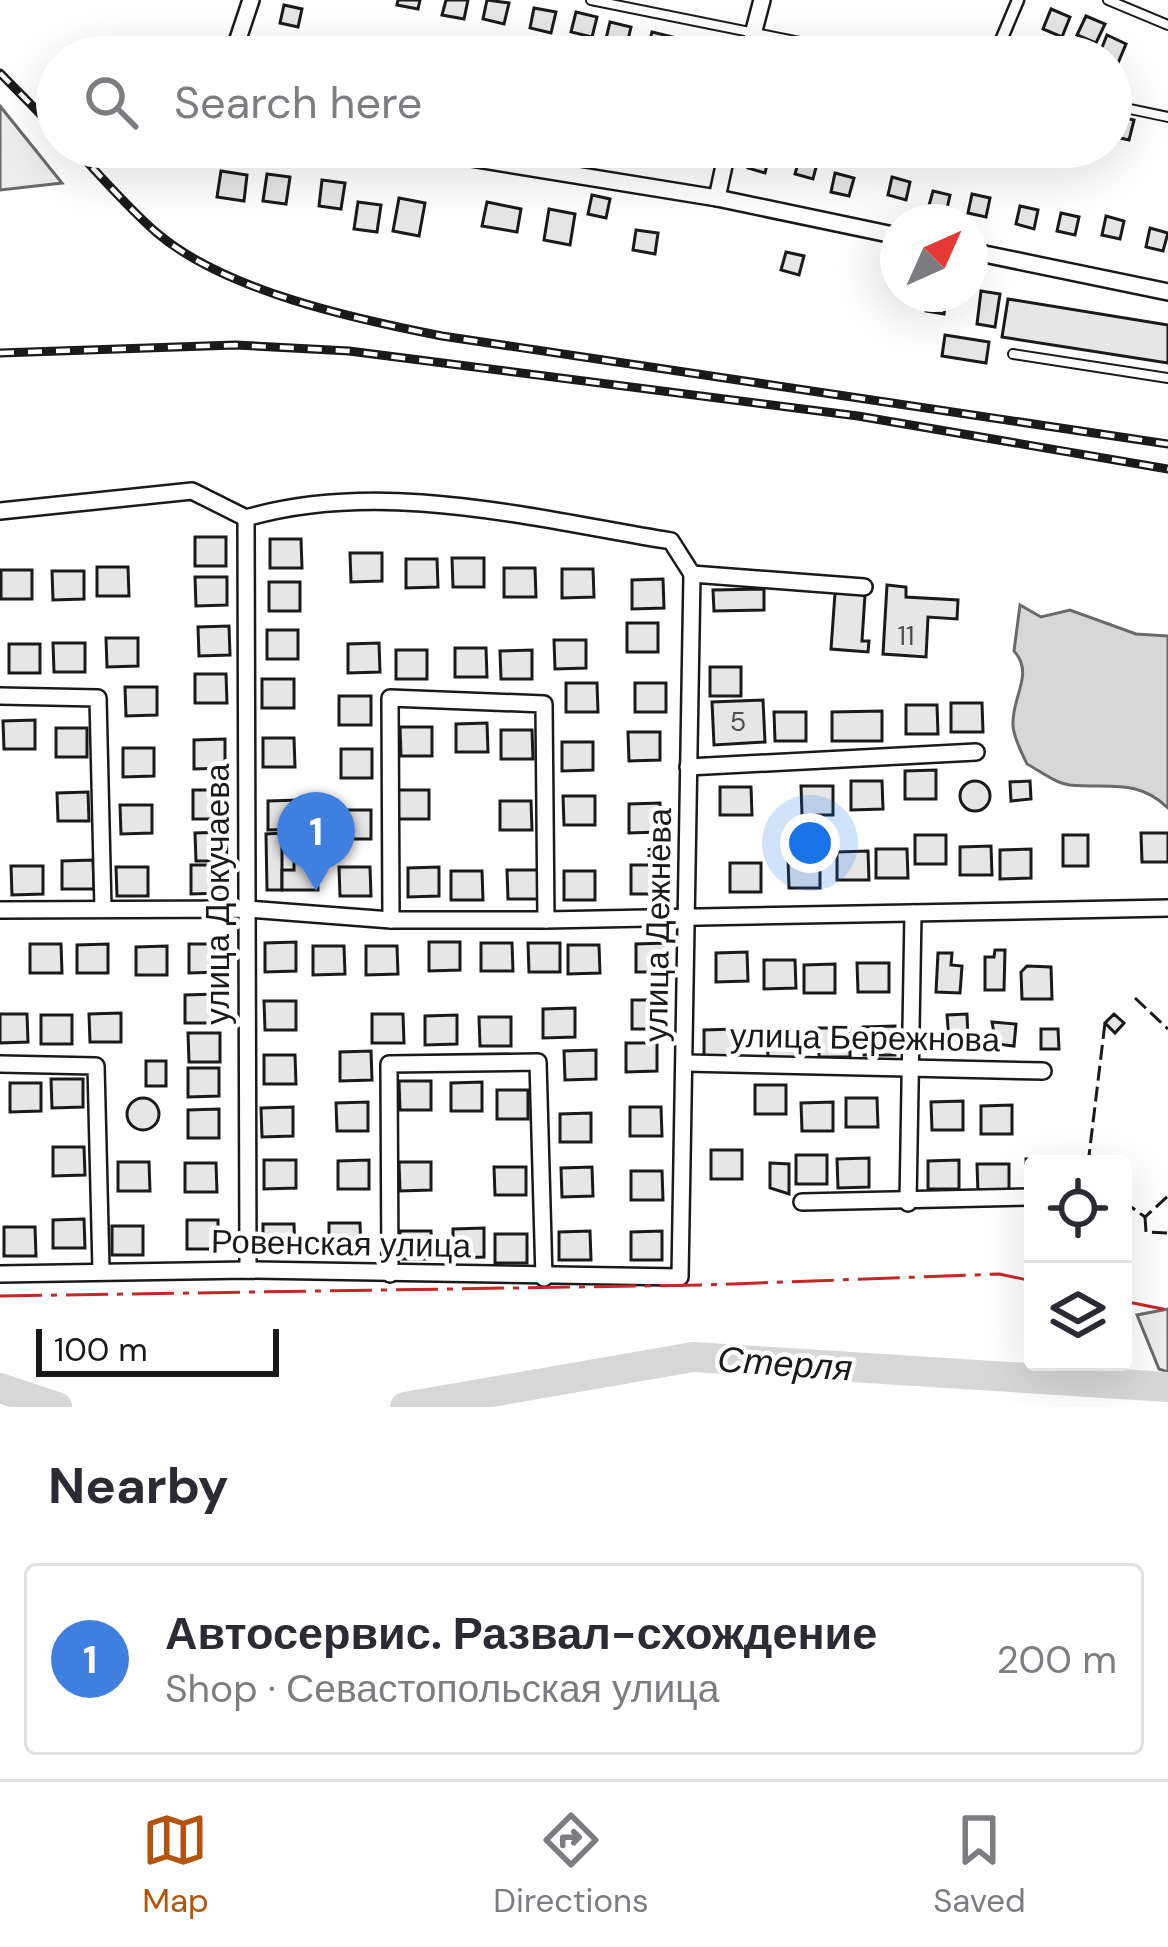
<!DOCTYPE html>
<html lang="en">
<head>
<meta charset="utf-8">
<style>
  body { margin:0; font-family:"DM Sans",sans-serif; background:#f7f7f7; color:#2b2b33 }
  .controls { position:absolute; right:36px; bottom:36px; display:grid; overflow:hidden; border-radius:12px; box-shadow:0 12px 48px #0002 }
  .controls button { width:108px; height:108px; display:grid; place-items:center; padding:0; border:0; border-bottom:3px solid #e1e1e2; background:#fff; color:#2b2b33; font:60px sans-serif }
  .compass { position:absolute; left:880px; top:204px; width:108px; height:108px; border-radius:50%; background:#fff; box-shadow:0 12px 48px #0002; rotate:45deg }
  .scale { position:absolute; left:36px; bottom:30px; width:243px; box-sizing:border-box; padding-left:12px; border:6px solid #1a1a1a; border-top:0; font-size:33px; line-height:42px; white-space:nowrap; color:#1a1a1a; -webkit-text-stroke:9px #fff; paint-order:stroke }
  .you { position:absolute; left:810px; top:843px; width:42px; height:42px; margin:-30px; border:9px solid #fff; border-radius:50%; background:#1a73e8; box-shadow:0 0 0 18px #1a73e833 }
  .badge { display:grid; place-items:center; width:78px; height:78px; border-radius:50%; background:#b45309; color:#fff; font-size:39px; font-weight:700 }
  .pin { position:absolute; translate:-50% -99px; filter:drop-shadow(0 3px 6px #0008) }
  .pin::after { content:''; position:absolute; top:63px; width:42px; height:36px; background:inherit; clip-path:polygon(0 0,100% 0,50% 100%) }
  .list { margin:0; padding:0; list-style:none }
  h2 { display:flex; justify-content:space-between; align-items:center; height:156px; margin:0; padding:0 48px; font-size:51px }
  h2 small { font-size:39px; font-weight:400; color:#7c7c81 }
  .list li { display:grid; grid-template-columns:78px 1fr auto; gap:36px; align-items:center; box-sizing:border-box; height:192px; margin:0 24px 24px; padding:0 24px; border:3px solid #e1e1e2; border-radius:12px }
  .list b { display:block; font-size:45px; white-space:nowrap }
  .list p { margin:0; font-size:39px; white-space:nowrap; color:#7c7c81 }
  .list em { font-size:39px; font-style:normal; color:#7c7c81 }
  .icon { flex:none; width:66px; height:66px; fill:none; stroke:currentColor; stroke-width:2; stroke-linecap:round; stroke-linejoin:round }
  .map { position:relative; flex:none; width:1168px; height:1407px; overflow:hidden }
  .search { position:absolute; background:#fff; box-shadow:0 12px 48px #0002; left:36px; right:36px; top:36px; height:132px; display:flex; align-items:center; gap:30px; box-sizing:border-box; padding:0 42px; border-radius:66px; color:#7c7c81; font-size:45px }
  .sheet { height:372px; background:#fff }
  nav { display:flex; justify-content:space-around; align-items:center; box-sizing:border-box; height:168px; border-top:3px solid #e1e1e2; background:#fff; font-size:33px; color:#7c7c81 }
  nav a { display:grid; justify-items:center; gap:6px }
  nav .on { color:#b45309 }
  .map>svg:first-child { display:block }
  .built { fill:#ededed; stroke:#6a6a6a; stroke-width:3 }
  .water { fill:#d7d7d7; stroke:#6a6a6a; stroke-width:3 }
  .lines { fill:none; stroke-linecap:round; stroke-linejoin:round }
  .river { stroke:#d7d7d7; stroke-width:30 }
  .building { fill:#e6e6e6; stroke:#1a1a1a; stroke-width:3 }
  .service-casing { stroke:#1a1a1a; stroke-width:12 }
  .pedestrian-casing { stroke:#1a1a1a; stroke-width:15 }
  .minor-casing { stroke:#1a1a1a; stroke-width:20 }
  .service { stroke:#fff; stroke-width:8 }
  .pedestrian { stroke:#fff; stroke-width:10 }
  .minor { stroke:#fff; stroke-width:15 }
  .rail-casing { stroke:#1a1a1a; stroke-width:9 }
  .rail { stroke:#fff; stroke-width:4.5; stroke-dasharray:14; stroke-linecap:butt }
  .fence { stroke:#1a1a1a; stroke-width:3; stroke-dasharray:15 6; stroke-linecap:butt }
  .power { stroke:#c62828; stroke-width:3; stroke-dasharray:42 9 6 9; stroke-linecap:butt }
  .labels { text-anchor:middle; stroke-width:9; stroke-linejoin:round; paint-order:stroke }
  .number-label { font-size:27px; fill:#4d4d4d }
  .street-label { font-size:33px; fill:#1a1a1a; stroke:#fff }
  .water-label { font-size:36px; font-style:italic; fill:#1a1a1a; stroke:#fff }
</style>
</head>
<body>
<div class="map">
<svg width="1168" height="1407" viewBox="0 0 1168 1407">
  <rect width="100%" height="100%" fill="#fff"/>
  <g class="built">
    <polygon points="0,106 62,183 0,190"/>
    <polygon points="1168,1309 1168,1372 1159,1369 1137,1315"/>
  </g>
  <path class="water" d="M1020 605 1041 617 1070 610 1136 634 1168 636V808C1137 778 1108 789 1070 785 1055 783 1040 771 1027 764 1022 753 1014 739 1013 726 1011 697 1035 674 1014 651Z"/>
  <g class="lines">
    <g class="river">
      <polyline points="0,1388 57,1407"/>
      <polyline points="405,1407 693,1357 1168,1387"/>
    </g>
  </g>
  <g class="building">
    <polygon points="398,0 420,0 418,9 397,5"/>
    <polygon points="446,0 468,0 464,19 442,15"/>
    <polygon points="487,0 509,3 504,24 483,19"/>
    <polygon points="284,5 302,9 298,27 280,23"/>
    <polygon points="534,8 556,12 551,33 530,28"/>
    <polygon points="1051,9 1070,17 1062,37 1043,29"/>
    <polygon points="576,12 597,17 592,37 571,32"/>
    <polygon points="1086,16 1105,24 1096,43 1077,35"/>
    <polygon points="610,22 631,27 626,48 605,43"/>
    <polygon points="652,32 673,37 668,57 647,52"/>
    <polygon points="1107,35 1126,44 1118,63 1099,55"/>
    <polygon points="710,41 731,45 728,57 706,57"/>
    <polygon points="1113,115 1134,120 1129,140 1111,136"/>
    <polygon points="639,147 658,147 656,158 638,154"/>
    <polygon points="692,147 711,147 707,164 689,160"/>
    <polygon points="752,150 770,154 765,173 748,168"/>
    <polygon points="800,156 818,160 813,179 795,174"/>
    <polygon points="221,171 247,175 244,201 217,197"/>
    <polygon points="835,173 854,178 849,196 831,192"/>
    <polygon points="267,174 290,177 286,204 263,201"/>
    <polygon points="892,177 910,182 906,200 888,195"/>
    <polygon points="322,180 345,183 341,209 319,206"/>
    <polygon points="933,191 950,195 946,213 928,209"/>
    <polygon points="972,194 990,198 986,217 968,213"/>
    <polygon points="592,195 610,199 606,218 588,214"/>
    <polygon points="399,198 425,203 419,236 393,231"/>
    <polygon points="358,202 381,205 377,232 354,229"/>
    <polygon points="487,202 521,209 517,232 482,226"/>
    <polygon points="1020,206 1038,210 1034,229 1016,224"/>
    <polygon points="549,209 575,214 570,245 544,240"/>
    <polygon points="1061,213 1079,217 1075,235 1057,231"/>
    <polygon points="1106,216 1124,221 1120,239 1102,235"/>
    <polygon points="1150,228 1168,233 1163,251 1146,247"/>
    <polygon points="636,230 658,233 655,254 633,250"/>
    <polygon points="786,252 804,256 799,275 781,270"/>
    <polygon points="981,291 1000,294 995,327 977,324"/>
    <polygon points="928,294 947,294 944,314 926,311"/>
    <polygon points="1008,299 1168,325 1168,363 1002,337"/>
    <polygon points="945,335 989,342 986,363 942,356"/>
    <rect x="195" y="537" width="31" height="29"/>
    <polygon points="270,539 301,539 302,568 270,568"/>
    <polygon points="350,553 382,553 382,581 351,582"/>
    <polygon points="452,558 484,558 484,587 453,587"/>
    <polygon points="406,559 437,559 438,587 406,588"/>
    <polygon points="97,567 128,567 129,596 97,596"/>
    <polygon points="504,568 535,568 536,597 504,597"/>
    <polygon points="562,569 593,569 594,597 562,598"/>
    <rect x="1" y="570" width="31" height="29"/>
    <polygon points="52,571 84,571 84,599 53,600"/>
    <polygon points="195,577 227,577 227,605 196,606"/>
    <polygon points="663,579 664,608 632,609 632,580"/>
    <rect x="269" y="582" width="31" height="29"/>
    <polygon points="887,585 906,587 906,597 958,600 957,619 928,617 926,657 883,654"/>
    <polygon points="764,589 764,610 714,611 713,590"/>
    <polygon points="835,593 865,595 862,641 869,641 868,652 831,649"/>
    <rect x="627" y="623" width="31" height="29"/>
    <polygon points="229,626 230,655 199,656 198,627"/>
    <rect x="267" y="630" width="31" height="29"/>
    <polygon points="106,638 138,638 138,666 107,667"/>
    <polygon points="554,640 586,640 586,668 555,669"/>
    <polygon points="53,643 85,643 85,672 54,672"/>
    <polygon points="379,643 380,672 348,673 348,644"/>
    <rect x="9" y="644" width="31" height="29"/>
    <polygon points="455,648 486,648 487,677 455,677"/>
    <rect x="396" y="650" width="31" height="29"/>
    <polygon points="532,650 532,679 501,679 500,651"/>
    <rect x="710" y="667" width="31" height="29"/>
    <polygon points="195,674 226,674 227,703 195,703"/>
    <rect x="262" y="679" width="32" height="29"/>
    <polygon points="566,683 597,683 598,712 566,712"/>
    <rect x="635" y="683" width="31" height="29"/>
    <polygon points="125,687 157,687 157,715 126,716"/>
    <rect x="339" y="696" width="32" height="29"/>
    <polygon points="763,700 765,742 714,745 712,702"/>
    <polygon points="951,703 982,703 983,732 951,732"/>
    <polygon points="906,705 937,705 938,734 906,734"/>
    <polygon points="882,711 882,741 832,741 832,712"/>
    <polygon points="774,712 806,712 806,741 775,741"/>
    <polygon points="35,720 35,749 4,749 3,721"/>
    <polygon points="487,723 488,752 456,752 456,724"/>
    <polygon points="400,727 432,727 432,756 401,756"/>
    <rect x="56" y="728" width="31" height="29"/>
    <polygon points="501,730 532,730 533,759 501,759"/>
    <polygon points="628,732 660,732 660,760 629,761"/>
    <polygon points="263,738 294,738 295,767 263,767"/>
    <polygon points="225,739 225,768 194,769 194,740"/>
    <polygon points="562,742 593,742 593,770 562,771"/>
    <polygon points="123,748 154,748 154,776 123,777"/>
    <rect x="341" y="749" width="31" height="29"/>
    <polygon points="936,770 936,799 905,799 905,771"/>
    <polygon points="851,781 882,781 883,809 851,810"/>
    <polygon points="1030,781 1031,799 1011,801 1010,782"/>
    <circle cx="975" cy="796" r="15"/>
    <polygon points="801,786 833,786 833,815 802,815"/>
    <polygon points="720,787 751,787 752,815 720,815"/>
    <polygon points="193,790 224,790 225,819 193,819"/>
    <rect x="398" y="790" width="31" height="29"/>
    <polygon points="88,792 89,821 58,821 57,793"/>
    <polygon points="563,796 595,796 595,825 564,825"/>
    <polygon points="299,800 299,829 268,830 268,801"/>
    <polygon points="500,801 531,801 532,830 500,830"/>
    <polygon points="660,803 660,832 629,833 629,804"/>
    <polygon points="120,805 152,805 152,833 121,834"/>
    <rect x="340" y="810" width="31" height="29"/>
    <polygon points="226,832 227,861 196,861 195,833"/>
    <polygon points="282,833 282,890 267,890 266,834"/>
    <polygon points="1141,833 1168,833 1168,862 1142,862"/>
    <rect x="915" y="835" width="31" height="29"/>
    <rect x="1063" y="835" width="25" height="31"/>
    <polygon points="991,846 992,875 960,875 960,847"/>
    <polygon points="876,849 907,849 908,878 876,878"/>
    <polygon points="1031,849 1031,878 1000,879 1000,850"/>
    <polygon points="868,851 869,880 837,880 837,852"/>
    <polygon points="788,859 820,859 820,888 789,888"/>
    <polygon points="93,860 94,889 62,889 62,861"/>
    <polygon points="317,860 318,890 282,890 282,870 294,870 294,861"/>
    <rect x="730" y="863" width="31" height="29"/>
    <polygon points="191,865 222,865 223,893 191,894"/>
    <polygon points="631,865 662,865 663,894 631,894"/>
    <polygon points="11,866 43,866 43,894 12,895"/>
    <polygon points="116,867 148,867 148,896 117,896"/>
    <polygon points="339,867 370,867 371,896 340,896"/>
    <polygon points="439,867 439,896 408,897 408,868"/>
    <polygon points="507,870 539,870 539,899 508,899"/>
    <polygon points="451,871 482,871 483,900 451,900"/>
    <rect x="564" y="871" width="31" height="29"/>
    <polygon points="296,942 296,971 265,972 265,943"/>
    <polygon points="429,942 460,942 460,970 429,971"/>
    <polygon points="481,943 512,943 513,971 481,971"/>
    <polygon points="528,943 560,943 560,972 529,972"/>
    <polygon points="667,943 668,972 636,972 636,944"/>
    <polygon points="30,944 61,944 62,973 30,973"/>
    <polygon points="108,944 108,973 77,973 77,945"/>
    <polygon points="189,944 220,944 221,972 189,973"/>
    <polygon points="568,945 599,945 600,973 568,974"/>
    <polygon points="167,946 167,975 136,975 136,947"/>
    <polygon points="313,946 344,946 345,974 313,975"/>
    <polygon points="366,946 397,946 398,974 366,975"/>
    <polygon points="995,950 1005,950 1004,990 985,990 985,957 994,957"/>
    <polygon points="747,952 748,981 716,982 716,953"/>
    <polygon points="938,953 952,953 951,965 962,966 960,993 936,992"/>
    <polygon points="764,960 795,960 796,988 764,989"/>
    <polygon points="857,963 889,963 889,992 858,992"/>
    <polygon points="835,964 835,993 804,993 804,965"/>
    <polygon points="1027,966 1051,967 1052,999 1022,999 1021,972"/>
    <polygon points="216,994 217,1023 185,1023 185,995"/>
    <rect x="632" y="1000" width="31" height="29"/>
    <polygon points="264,1001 296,1001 296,1030 265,1030"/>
    <polygon points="575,1008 575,1037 543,1038 543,1009"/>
    <polygon points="121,1013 121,1042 90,1042 89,1014"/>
    <polygon points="0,1014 27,1014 28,1042 0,1043"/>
    <polygon points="372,1014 403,1014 404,1043 372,1043"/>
    <polygon points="967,1014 968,1039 949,1040 947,1015"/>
    <polygon points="1114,1014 1124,1023 1115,1033 1105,1023"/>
    <rect x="41" y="1015" width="31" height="29"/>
    <polygon points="457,1015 457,1044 425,1045 425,1016"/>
    <polygon points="479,1017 511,1017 511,1046 480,1046"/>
    <polygon points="992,1022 1016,1024 1014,1046 996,1044"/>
    <polygon points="895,1026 895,1055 864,1055 863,1027"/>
    <rect x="819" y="1028" width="31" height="29"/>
    <polygon points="735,1029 736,1058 704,1059 704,1030"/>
    <polygon points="1041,1029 1058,1029 1059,1049 1041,1049"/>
    <polygon points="767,1030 799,1030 799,1059 768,1059"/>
    <polygon points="188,1033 220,1033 220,1062 189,1062"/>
    <polygon points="626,1043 657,1043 657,1071 626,1072"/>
    <polygon points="596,1050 596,1079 565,1080 564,1051"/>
    <polygon points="371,1051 372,1080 340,1081 340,1052"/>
    <polygon points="264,1055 295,1055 296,1084 264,1084"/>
    <rect x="146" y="1061" width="20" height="25"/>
    <polygon points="188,1068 219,1068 219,1096 188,1097"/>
    <polygon points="51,1079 83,1079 83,1107 52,1108"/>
    <polygon points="399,1081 431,1081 431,1110 400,1110"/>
    <polygon points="482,1082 482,1111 451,1111 451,1083"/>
    <polygon points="10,1083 41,1083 41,1111 10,1112"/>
    <rect x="755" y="1085" width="31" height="29"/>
    <rect x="497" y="1090" width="31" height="29"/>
    <polygon points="846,1098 877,1098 878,1127 846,1127"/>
    <circle cx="143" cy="1114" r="16"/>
    <polygon points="963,1101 963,1130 932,1130 931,1102"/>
    <polygon points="368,1102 368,1131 337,1131 336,1103"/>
    <polygon points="833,1102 833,1131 802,1131 801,1103"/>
    <polygon points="1012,1105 1012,1134 981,1134 981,1106"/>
    <polygon points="293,1107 293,1136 262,1137 261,1108"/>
    <polygon points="630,1107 661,1107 662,1136 630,1136"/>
    <polygon points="219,1109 219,1138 188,1138 188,1110"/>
    <polygon points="591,1113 591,1142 560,1142 560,1114"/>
    <polygon points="53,1147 84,1147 85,1175 53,1176"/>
    <rect x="711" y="1150" width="31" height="29"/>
    <rect x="796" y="1155" width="31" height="29"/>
    <polygon points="869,1158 869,1187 838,1188 837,1159"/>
    <polygon points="1026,1159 1058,1159 1058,1164 1033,1164 1033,1188 1027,1188"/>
    <polygon points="264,1160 296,1160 296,1188 264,1189"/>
    <polygon points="369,1160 369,1189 338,1189 338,1161"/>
    <polygon points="959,1160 959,1189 928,1189 928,1161"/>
    <polygon points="118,1162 149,1162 150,1191 118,1191"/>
    <polygon points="399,1162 431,1162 431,1190 400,1191"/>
    <polygon points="185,1163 216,1163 217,1192 185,1192"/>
    <polygon points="770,1163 789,1164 789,1194 770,1188"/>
    <polygon points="977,1164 1009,1164 1009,1193 978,1193"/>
    <polygon points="494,1167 526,1167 526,1195 495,1195"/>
    <polygon points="592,1167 593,1196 562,1197 561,1168"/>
    <polygon points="631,1171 662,1171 663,1200 631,1200"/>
    <polygon points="84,1219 85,1248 53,1248 53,1220"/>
    <rect x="187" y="1220" width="31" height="29"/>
    <polygon points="329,1223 360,1223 361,1252 329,1252"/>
    <polygon points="263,1224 294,1224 295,1253 263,1253"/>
    <rect x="112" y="1226" width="31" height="29"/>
    <polygon points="4,1227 35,1227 36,1256 4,1256"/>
    <polygon points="484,1228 484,1257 453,1258 453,1229"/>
    <polygon points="400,1231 431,1231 432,1259 400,1259"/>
    <polygon points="590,1231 591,1260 559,1260 559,1232"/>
    <polygon points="662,1231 662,1260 631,1260 631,1232"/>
    <rect x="495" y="1234" width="32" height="29"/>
  </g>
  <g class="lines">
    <defs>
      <g id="service">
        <polyline points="591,0 874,57"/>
        <polyline points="1108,0 1168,25"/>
        <polyline points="1111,105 1168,117"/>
        <polyline points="1013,354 1168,378"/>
      </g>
      <polyline id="pedestrian" points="994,57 1018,0"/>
      <g id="minor">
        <polyline points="232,57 251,0"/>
        <polyline points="747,57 762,0"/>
        <polyline points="403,147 717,198 898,236"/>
        <polyline points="717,198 728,147"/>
        <polyline points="970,251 1168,292"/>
        <path d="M0 511 192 491 246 518C382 478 535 519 671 541L692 574"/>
        <polyline points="246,518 248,1270"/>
        <polyline points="692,574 864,587"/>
        <polyline points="0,696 98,698 103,909"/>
        <polyline points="688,767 976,752"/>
        <polyline points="0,910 247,909 391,920 546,920 1168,908"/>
        <polyline points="391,920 390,698 544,704 546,920"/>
        <polyline points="685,1063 1043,1071"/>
        <polyline points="0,1064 96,1066 101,1270"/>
        <polyline points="802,1202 1033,1197"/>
        <polyline points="908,1203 913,913"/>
        <polyline points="0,1274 248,1270 680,1277 692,574"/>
        <polyline points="390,1274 389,1064 538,1062 544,1278"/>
      </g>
    </defs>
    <use href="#service" class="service-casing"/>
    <use href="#pedestrian" class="pedestrian-casing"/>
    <use href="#minor" class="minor-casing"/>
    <use href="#service" class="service"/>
    <use href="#pedestrian" class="pedestrian"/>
    <use href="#minor" class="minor"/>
    <defs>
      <g id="rail">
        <polyline points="0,73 57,131"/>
        <path d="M73 147C100 175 127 207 157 233 225 291 355 319 442 336L1168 444"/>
        <polyline points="0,353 235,345 349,351 858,416 1168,469"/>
      </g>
    </defs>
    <use href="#rail" class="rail-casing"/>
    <use href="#rail" class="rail"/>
    <g class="fence">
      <polyline points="126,57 128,48 174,57"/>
      <polyline points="132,147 200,161 203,147"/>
      <polyline points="1135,998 1168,1029"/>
      <polyline points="1088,1164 1105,1023"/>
      <polyline points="1123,1201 1145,1217 1168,1196"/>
      <polyline points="1145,1217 1146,1232 1168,1233"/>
    </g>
    <g class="power">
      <polyline points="0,1296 703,1285 999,1274 1033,1281"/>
      <polyline points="1123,1301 1168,1310"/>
    </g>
  </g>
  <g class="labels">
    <g class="number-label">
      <text x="906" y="645">11</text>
      <text x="738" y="731">5</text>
    </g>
    <g class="street-label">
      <text transform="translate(217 894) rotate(-90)" y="12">улица Докучаева</text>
      <text transform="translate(657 925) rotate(-89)" y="12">улица Дежнёва</text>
      <text transform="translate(865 1037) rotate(1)" y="12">улица Бережнова</text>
      <text transform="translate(341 1243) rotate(1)" y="12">Ровенская улица</text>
    </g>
    <g class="water-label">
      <text transform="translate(785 1363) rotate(4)" y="13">Стерля</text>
    </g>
  </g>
</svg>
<div class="controls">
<button><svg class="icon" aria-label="locate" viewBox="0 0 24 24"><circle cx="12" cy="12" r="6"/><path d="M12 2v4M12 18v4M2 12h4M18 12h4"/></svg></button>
<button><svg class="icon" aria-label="layers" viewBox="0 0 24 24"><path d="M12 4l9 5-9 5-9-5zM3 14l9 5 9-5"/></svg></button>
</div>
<svg class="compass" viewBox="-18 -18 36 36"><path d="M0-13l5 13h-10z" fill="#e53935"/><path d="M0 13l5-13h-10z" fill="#7c7c81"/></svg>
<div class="scale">100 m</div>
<div class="you"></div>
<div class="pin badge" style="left:316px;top:891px;background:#3f7fe0">1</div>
<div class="search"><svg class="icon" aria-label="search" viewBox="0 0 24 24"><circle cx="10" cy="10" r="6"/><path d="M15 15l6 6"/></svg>Search here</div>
</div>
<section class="sheet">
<h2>Nearby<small></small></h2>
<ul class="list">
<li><span class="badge" style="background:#3f7fe0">1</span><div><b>Автосервис. Развал-схождение</b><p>Shop · Севастопольская улица</p></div><em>200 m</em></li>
</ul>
</section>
<nav>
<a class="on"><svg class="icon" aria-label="map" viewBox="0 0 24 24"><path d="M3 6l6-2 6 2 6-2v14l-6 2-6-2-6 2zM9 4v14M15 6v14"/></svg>Map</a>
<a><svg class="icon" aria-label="directions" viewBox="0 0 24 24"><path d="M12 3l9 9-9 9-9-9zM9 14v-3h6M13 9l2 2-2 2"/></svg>Directions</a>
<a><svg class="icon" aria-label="saved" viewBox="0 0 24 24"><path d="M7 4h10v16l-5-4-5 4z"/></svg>Saved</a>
</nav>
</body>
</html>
